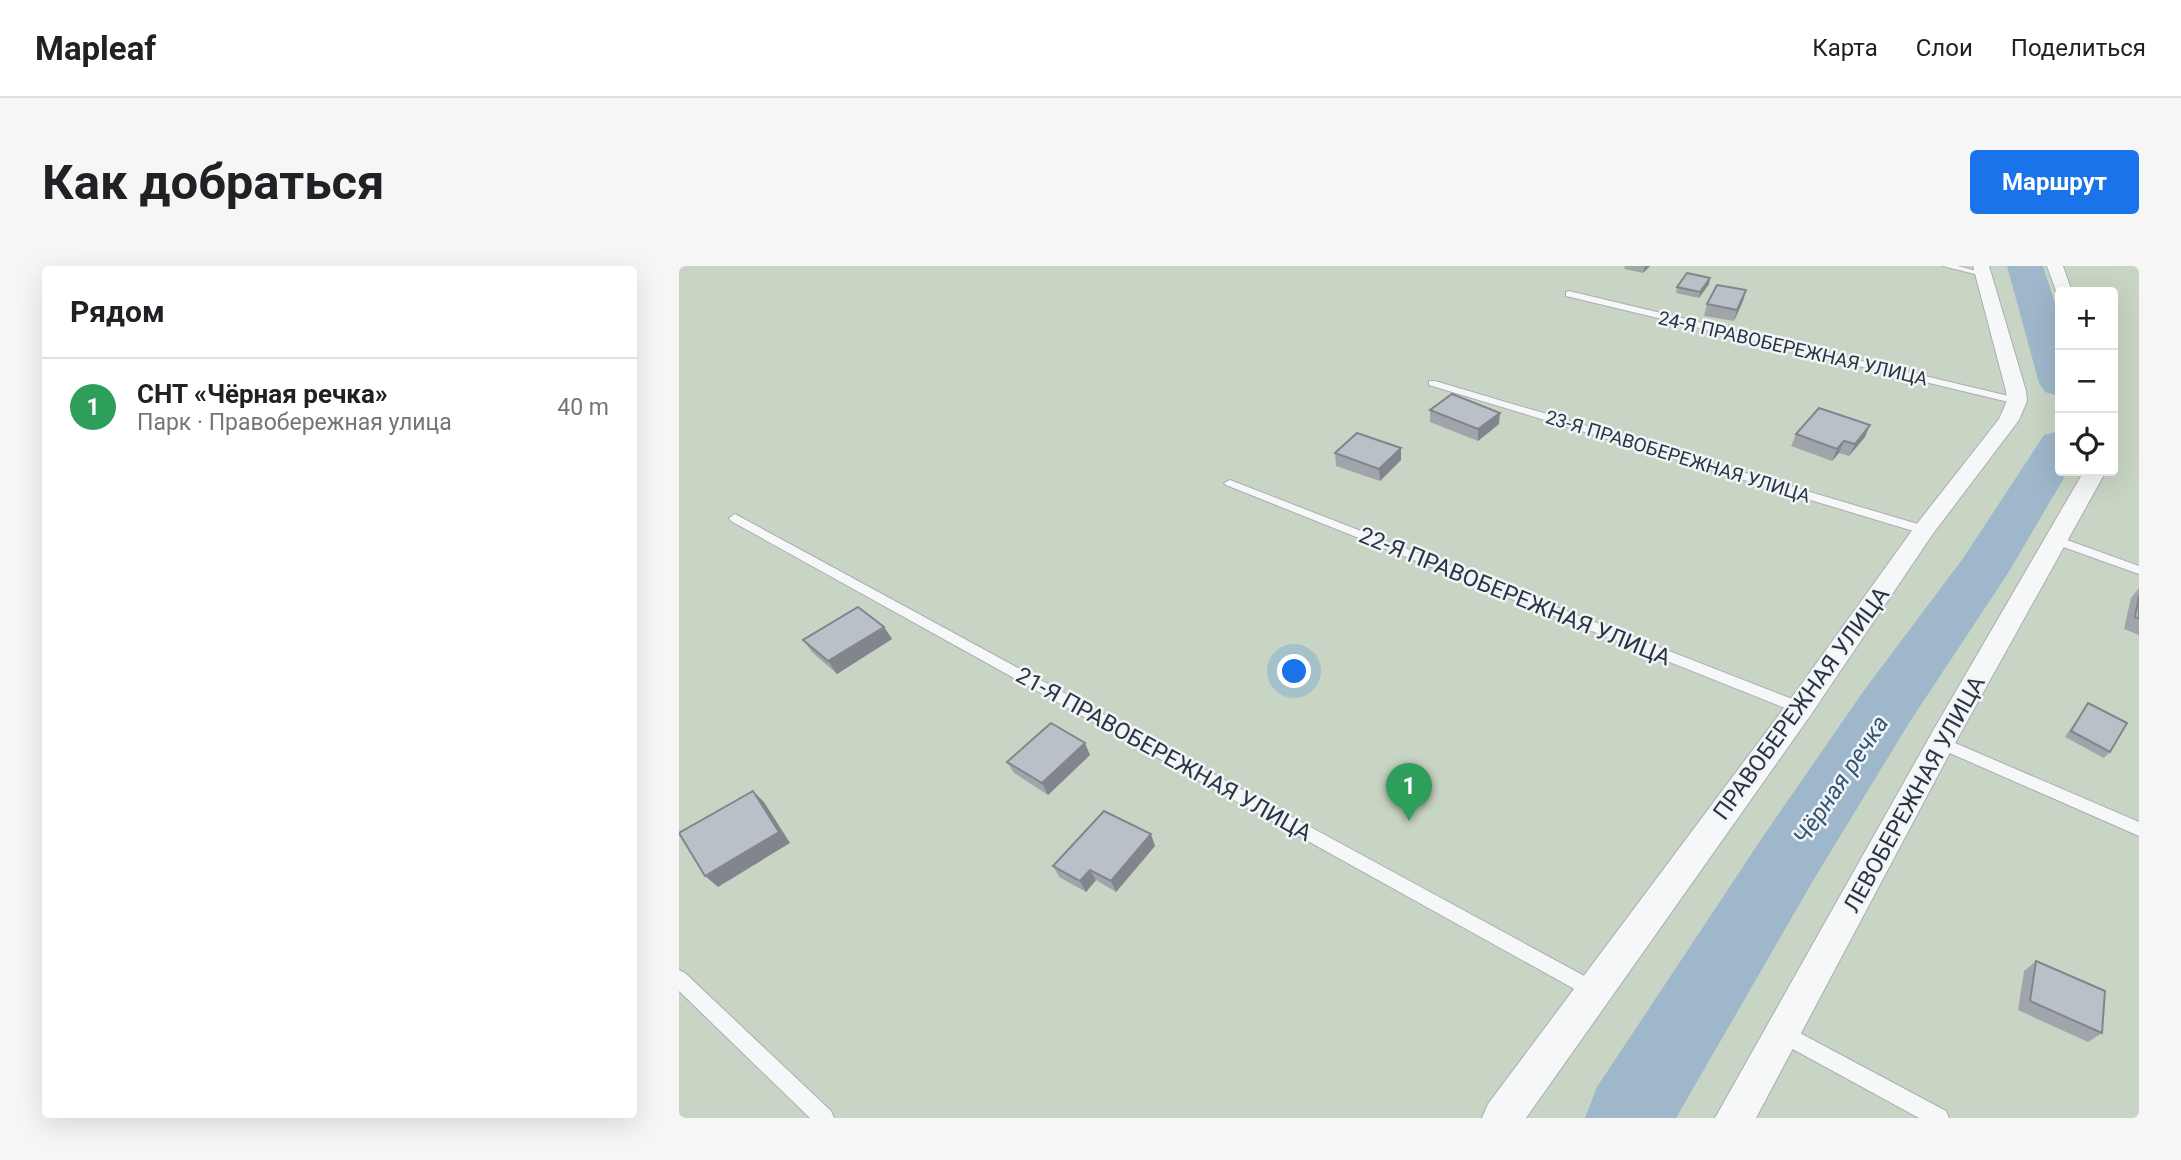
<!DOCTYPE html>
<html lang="ru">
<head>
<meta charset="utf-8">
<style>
  body { margin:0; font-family:Roboto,sans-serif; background:#f6f6f6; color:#202124 }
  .controls { position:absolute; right:21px; top:21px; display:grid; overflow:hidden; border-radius:7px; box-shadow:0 7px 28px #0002 }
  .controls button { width:63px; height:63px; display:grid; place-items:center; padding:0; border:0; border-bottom:2px solid #e0e0e0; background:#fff; color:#202124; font:35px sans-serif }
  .you { position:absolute; left:616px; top:406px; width:24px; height:24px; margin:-18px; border:5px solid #fff; border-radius:50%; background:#1a73e8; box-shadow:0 0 0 10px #1a73e833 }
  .badge { display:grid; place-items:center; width:46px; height:46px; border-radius:50%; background:#1a73e8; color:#fff; font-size:23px; font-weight:700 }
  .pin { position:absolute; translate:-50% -58px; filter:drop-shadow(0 2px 4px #0008) }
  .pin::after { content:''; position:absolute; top:37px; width:24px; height:21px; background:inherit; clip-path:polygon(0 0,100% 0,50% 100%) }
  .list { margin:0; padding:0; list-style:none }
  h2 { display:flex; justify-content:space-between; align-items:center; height:91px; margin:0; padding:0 28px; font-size:30px }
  h2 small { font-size:23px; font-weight:400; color:#757577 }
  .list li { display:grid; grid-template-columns:46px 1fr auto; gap:21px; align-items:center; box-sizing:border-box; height:98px; padding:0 28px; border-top:2px solid #e0e0e0 }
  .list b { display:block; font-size:26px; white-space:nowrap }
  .list p { margin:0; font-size:23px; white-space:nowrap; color:#757577 }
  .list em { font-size:23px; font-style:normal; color:#757577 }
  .icon { flex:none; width:38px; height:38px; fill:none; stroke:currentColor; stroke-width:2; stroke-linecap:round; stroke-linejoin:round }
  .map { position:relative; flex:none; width:1460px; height:852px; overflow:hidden; border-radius:7px }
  header { display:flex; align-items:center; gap:42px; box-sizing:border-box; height:98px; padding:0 35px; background:#fff; border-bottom:2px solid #e0e0e0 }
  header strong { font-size:33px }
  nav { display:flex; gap:38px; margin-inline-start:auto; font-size:24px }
  .intro { display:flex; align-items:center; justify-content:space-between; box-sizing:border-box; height:168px; padding:0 42px }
  h1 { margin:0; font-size:49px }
  .button { padding:18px 32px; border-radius:7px; background:#1a73e8; color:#fff; font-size:24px; font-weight:700 }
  main { display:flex; gap:42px; padding:0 42px }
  aside { flex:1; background:#fff; border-radius:7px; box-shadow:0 7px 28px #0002 }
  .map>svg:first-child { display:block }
  .green { fill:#c9d5c4; fill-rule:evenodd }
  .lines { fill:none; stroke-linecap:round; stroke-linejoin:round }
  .river { fill:#9eb7ca; fill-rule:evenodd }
  .service-casing { stroke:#a8adb5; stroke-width:2 }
  .minor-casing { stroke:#a8adb5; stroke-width:2 }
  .service { fill:#f6f7f9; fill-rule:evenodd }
  .minor { fill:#f6f7f9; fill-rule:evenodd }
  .wall { fill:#a0a5ac }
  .shaded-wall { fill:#82868c }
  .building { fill:#bac0c8; stroke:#82868c; stroke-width:2 }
  .labels { text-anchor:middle; stroke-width:5; stroke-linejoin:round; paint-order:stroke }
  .far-street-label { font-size:19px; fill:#2a3543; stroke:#f2f5f8 }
  .street-label { font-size:23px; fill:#2a3543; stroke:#f2f5f8 }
  .water-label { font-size:24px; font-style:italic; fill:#345777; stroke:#f2f5f8 }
</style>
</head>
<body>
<header>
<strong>Mapleaf</strong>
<nav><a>Карта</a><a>Слои</a><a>Поделиться</a></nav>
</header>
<div class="intro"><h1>Как добраться</h1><a class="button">Маршрут</a></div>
<main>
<aside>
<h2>Рядом<small></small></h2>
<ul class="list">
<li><span class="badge" style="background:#2e9e5b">1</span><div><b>СНТ «Чёрная речка»</b><p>Парк · Правобережная улица</p></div><em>40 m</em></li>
</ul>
</aside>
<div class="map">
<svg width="1460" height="852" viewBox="0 0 1460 852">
  <rect width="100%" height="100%" fill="#e3e6eb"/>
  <path class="green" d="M0 0H1460V852H0ZM1381 26H1434V205H1381Z"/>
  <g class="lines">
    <g class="river">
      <polygon points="1328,0 1364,0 1381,53 1381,130 1366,126 1360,117"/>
      <polygon points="1381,165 1381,205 1389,205 1331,304 1230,457 1135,613 997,852 906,852 918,821 1085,569 1186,423 1285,291 1365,169"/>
    </g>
    <defs>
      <g id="service">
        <polygon points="1264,0 1279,0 1308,8 1304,10"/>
        <polygon points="890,25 1338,132 1343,135 1338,138 887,30 887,26"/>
        <polygon points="750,115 756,115 1249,261 1251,264 1245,268 1241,267 750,119"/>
        <polygon points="551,214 1126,438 1128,442 1126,446 1116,446 547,219 545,217"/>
        <polygon points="56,248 920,718 923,724 920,730 914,733 908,730 52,255 50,252"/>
        <polygon points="1377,270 1460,300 1460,308 1373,277 1371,274"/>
        <polygon points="1262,471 1460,556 1460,570 1257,481 1255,477 1257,473"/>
        <polygon points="0,704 6,707 152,845 155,852 131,852 0,725"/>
        <polygon points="1104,758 1267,845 1270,852 1240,852 1097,774 1095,767 1097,760"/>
      </g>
      <g id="minor">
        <polygon points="1294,0 1310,0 1347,125 1348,135 1340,154 1253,269 1131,450 847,852 803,852 809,838 1111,434 1237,259 1320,153 1328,135 1327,125"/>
        <polygon points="1368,0 1384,0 1393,26 1381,26 1381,30 1379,30"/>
        <polygon points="1405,205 1427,205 1275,479 1077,852 1036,852 1255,463"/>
      </g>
    </defs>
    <use href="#service" class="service-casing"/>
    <use href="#minor" class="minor-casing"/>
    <use href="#service" class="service"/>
    <use href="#minor" class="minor"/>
  </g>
  <g class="wall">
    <polygon points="946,0 971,0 964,7 945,3"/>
    <polygon points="1031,12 1030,18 1020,32 997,27 998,21"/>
    <polygon points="1067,24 1064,35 1055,55 1025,50 1028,38"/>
    <polygon points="751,144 820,158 799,175 751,156"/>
    <polygon points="1117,168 1186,171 1170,190 1160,187 1153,195 1112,180"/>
    <polygon points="656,187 722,194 701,215 657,200"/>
    <polygon points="1460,322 1460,369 1445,363 1452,332"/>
    <polygon points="205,361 213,373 158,408 133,386 124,374"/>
    <polygon points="1409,437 1431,486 1425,492 1386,471 1404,444"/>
    <polygon points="411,489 369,529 335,507 328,496"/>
    <polygon points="476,580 437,626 417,614 407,626 380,611 374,600"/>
    <polygon points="1357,695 1423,767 1409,776 1339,744 1345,705"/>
  </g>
  <g class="shaded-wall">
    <polygon points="966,0 971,0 964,7"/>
    <polygon points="1031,12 1030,18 1020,32 1021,26"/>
    <polygon points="1067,24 1064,35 1055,55 1058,44"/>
    <polygon points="821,147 820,158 799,175 799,163"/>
    <polygon points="1191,159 1186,171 1170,190 1176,178"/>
    <polygon points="1165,175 1160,187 1153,195 1158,183"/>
    <polygon points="722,182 722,194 701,215 700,203"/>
    <polygon points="205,361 213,373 158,408 149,395"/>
    <polygon points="406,477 411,489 369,529 363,517"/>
    <polygon points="74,525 85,536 111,577 39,621 26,610"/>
    <polygon points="472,568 476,580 437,626 432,615"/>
    <polygon points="411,604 417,614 407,626 401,615"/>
  </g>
  <g class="building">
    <polygon points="1008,7 1031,12 1021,26 998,21"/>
    <polygon points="1038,19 1067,24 1058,44 1028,38"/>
    <polygon points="773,128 821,147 799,163 751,144"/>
    <polygon points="1140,142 1191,159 1176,178 1165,175 1158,183 1117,168"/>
    <polygon points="678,167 722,182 700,203 656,187"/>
    <polygon points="1460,330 1460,353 1456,351"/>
    <polygon points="179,341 205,361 149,395 124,374"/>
    <polygon points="1409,437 1448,457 1431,486 1392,465"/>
    <polygon points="372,457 406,477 363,517 328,496"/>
    <polygon points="74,525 100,566 26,610 0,567"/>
    <polygon points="425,545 472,568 432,615 411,604 401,615 374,600"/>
    <polygon points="1357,695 1426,725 1423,767 1351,735"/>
  </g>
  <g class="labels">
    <g class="far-street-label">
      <text transform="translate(1114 82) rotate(13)" y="7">24-Я ПРАВОБЕРЕЖНАЯ УЛИЦА</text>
      <text transform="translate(999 190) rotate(17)" y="7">23-Я ПРАВОБЕРЕЖНАЯ УЛИЦА</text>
    </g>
    <g class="street-label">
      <text transform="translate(836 330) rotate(22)" y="8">22-Я ПРАВОБЕРЕЖНАЯ УЛИЦА</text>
      <text transform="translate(1122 437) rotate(-54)" y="8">ПРАВОБЕРЕЖНАЯ УЛИЦА</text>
      <text transform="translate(485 488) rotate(29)" y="8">21-Я ПРАВОБЕРЕЖНАЯ УЛИЦА</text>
      <text transform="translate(1235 528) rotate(-61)" y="8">ЛЕВОБЕРЕЖНАЯ УЛИЦА</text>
    </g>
    <g class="water-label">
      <text transform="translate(1162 514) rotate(-56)" y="8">Чёрная речка</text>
    </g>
  </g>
</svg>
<div class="controls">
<button>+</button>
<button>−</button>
<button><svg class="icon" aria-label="locate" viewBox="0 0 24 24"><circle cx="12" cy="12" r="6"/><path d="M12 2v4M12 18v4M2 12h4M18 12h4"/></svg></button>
</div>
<div class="you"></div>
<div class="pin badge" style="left:730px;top:555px;background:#2e9e5b">1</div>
</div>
</main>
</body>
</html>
